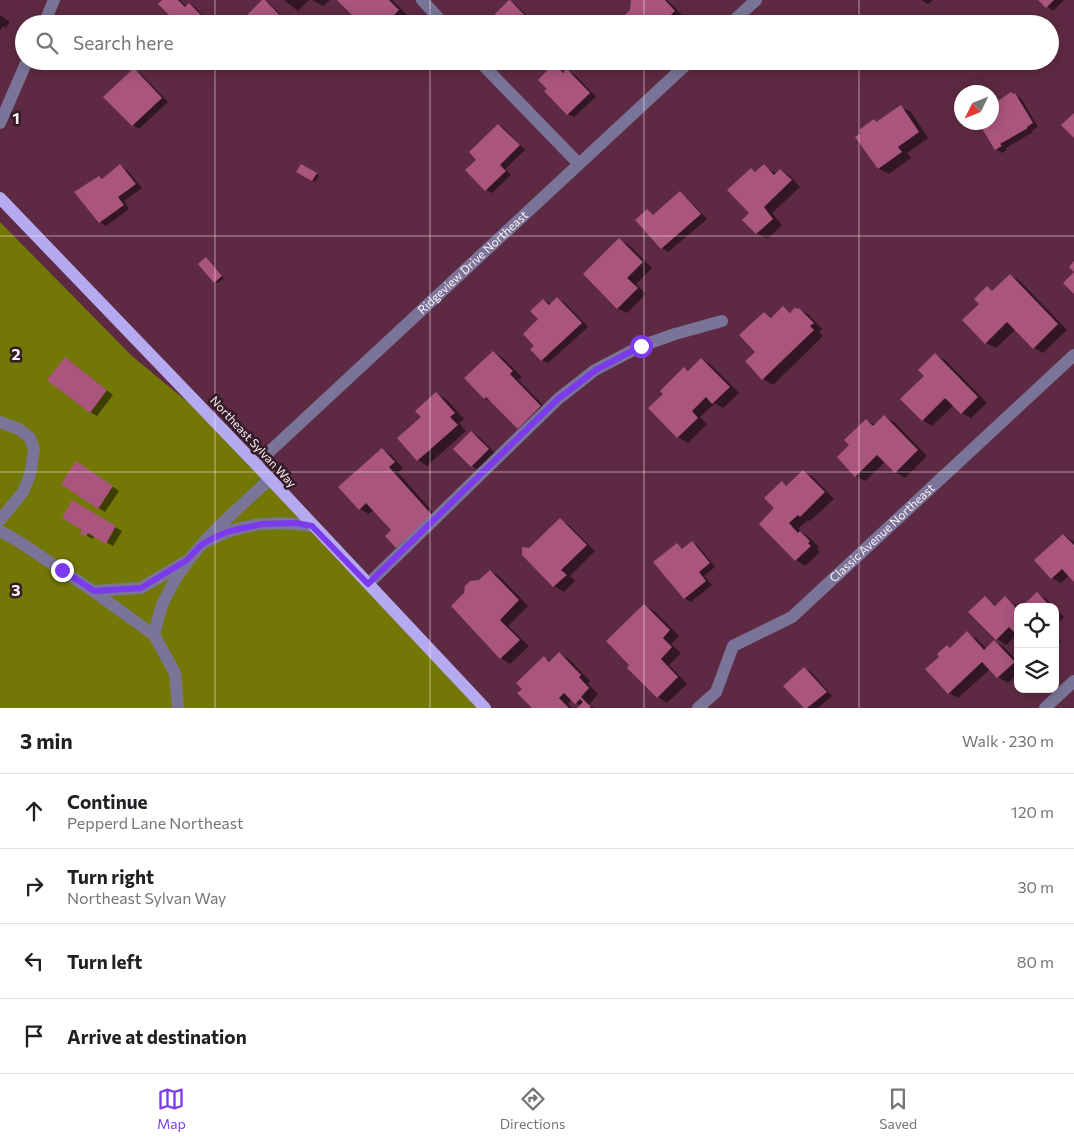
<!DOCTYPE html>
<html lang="en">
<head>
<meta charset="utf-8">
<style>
  body { margin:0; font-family:Commissioner,sans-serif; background:#f2f2f2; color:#202124 }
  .controls { position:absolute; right:15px; bottom:15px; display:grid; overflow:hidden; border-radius:10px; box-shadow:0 2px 12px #0003 }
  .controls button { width:45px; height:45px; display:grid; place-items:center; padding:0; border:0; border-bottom:1px solid #e0e0e0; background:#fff; color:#202124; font:25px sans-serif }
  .compass { position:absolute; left:954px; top:85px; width:45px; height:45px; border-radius:50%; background:#fff; box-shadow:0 2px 12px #0003; rotate:227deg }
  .stop { position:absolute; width:15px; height:15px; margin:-11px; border:4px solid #7c3aed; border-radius:50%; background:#fff }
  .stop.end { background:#7c3aed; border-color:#fff; box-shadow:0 1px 5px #0008 }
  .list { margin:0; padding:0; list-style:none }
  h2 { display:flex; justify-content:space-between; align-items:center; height:65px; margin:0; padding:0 20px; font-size:21px }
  h2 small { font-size:16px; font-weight:400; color:#757577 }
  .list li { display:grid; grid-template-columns:32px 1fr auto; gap:15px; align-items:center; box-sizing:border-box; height:75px; padding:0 20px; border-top:1px solid #e0e0e0 }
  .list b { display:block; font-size:19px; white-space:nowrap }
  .list p { margin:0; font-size:16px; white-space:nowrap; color:#757577 }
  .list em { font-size:16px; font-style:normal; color:#757577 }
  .icon { flex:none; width:28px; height:28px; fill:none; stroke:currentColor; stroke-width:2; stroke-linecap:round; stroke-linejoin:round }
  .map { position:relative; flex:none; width:1074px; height:708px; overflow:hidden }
  .search { position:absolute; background:#fff; box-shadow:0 2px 12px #0003; left:15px; right:15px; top:15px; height:55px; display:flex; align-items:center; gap:12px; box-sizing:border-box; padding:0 18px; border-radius:28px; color:#757577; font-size:19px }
  .sheet { height:365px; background:#fff }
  nav { display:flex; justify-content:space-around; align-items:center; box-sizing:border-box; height:70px; border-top:1px solid #e0e0e0; background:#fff; font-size:14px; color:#757577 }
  nav a { display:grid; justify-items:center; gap:2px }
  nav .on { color:#7c3aed }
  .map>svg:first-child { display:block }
  .forest { fill:#737705 }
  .shadow { fill:#0007 }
  .building { fill:#a9557d }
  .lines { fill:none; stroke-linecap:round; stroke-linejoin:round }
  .minor { stroke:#7a7598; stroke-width:12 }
  .major { stroke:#b5a9f0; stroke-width:12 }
  .route { stroke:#7c3aed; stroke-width:6 }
  .grid { fill:none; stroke:#fef1f6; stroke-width:1; stroke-opacity:0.55 }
  .labels { text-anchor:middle; stroke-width:5; stroke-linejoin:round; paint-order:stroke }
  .street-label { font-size:12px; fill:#fef1f6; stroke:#341c27 }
  .grid-label { font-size:16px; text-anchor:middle; font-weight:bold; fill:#fef1f6; stroke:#341c27; stroke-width:5; stroke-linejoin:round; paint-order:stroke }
</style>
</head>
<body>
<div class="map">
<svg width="1074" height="708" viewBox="0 0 1074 708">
  <rect width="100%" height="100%" fill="#5e2a43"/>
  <polygon class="forest" points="0,222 132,356 231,438 482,708 0,708"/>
  <g class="shadow">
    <polygon points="164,0 180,0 187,7 190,4 196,8 211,24 172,24 173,17"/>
    <polygon points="264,0 270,4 289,24 254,24"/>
    <polygon points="284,0 309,0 298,11"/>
    <polygon points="312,0 330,0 323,6"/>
    <polygon points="339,0 392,0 408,16 400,24 357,24 356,18"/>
    <polygon points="632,0 667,0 684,17 677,24 618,24 631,10"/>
    <polygon points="921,0 933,0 928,4"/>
    <polygon points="1040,0 1064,0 1053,11"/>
    <polygon points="510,1 516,5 535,24 487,24"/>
    <polygon points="0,15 10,22 5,28 3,26 0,31"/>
    <polygon points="487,61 503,61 496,68"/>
    <polygon points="628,61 637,61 634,64"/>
    <polygon points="555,65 565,73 567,71 574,74 596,97 574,117 568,114 548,89"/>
    <polygon points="134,69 140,73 168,102 139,129 133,125"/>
    <polygon points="1012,94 1021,98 1038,127 1032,130 1033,132 1006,148 1007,150 1002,153 996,149 992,122 992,106"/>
    <polygon points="901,107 911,112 928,138 907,153 911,158 889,174 879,169 857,138"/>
    <polygon points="499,125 505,129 525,150 505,169 511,175 492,193 486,190 478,160"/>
    <polygon points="301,165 319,176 315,182 298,172"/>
    <polygon points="120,166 127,170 142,188 124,201 129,209 106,226 100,222 99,177 103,179"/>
    <polygon points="764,166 777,174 781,170 790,176 800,187 772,213 782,225 767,239 757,233 744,220 751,213 751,169 757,173"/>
    <polygon points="680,193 686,197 707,219 668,252 662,248 636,221 647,211 654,215"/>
    <polygon points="619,240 629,245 652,268 636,284 646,294 627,313 617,308"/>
    <polygon points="207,258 224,278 218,283 215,282"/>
    <polygon points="1010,275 1020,281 1067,330 1043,353 1034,348 1016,329 996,348 986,343 987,288 993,291"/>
    <polygon points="557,298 564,302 588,327 548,363 542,360 535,346 543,300 551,304"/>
    <polygon points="784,308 792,313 799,309 809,315 822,329 819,332 823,336 773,385 763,379 746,361 756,352 765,313 773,318"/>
    <polygon points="493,352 503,358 522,377 518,380 550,412 528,434 518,428 495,404 485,398"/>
    <polygon points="935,355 945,360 987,403 971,418 962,413 954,405 932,426 922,420 926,376"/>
    <polygon points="702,359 711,365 739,393 723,408 715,403 700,417 707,424 688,443 678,437 664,394 685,368 690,371"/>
    <polygon points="71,362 113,395 97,416 90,412"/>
    <polygon points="436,394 446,399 464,419 459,423 466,431 427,466 418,460 423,417"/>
    <polygon points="884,417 894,422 927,456 905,478 895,472 885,462 865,481 856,476 851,445 866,420 875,425"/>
    <polygon points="472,433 478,436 495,453 478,470 472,466"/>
    <polygon points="382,449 391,455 403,468 398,473 441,521 392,531 374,510 369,514 360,509"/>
    <polygon points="83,467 119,491 105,512 62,484"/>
    <polygon points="803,472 813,477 834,499 810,521 808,520 798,529 810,538 819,547 817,549 820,552 805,566 796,560 776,508 782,483 788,486"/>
    <polygon points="72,502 122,531 113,546 94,536 93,539 81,533 83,530"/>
    <polygon points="560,520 569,525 595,551 570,576 575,581 564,592 554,586 523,554"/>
    <polygon points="1064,535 1074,542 1074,580 1070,575 1061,583 1052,578"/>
    <polygon points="692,542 698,546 715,567 704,576 712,585 691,602 684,598 677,545 684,549"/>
    <polygon points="491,571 500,577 528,606 508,626 529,646 510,664 501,658 479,582"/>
    <polygon points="1037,593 1046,599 1054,607 1023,607"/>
    <polygon points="985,597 997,606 1005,598 1018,607 1018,634 1006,645 997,639"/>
    <polygon points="645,606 654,611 679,636 671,644 681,653 669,665 687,684 667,703 658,697"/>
    <polygon points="1055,608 1064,617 1055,626"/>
    <polygon points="967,633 977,639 987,649 994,642 1004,647 1018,662 1018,673 1008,683 998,677 990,669 958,698 949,693 951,648"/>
    <polygon points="1055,635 1061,641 1055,647"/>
    <polygon points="559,654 569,659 590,681 588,684 598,694 589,705 595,708 579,708 581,706 572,699 568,704 572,708 533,708 523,689 544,657 551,661"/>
    <polygon points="805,669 811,672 832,696 818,708 805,708"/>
  </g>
  <g class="building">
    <polygon points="162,0 178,0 185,7 189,3 210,24 170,24 168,21 171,17 158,4"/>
    <polygon points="262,0 265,0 288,24 252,24 245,17"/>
    <polygon points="337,0 389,0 399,10 385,24 356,24 352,20 355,18"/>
    <polygon points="510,0 533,24 485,24 509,0"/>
    <polygon points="631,0 665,0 675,11 661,24 616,24 630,10"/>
    <polygon points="1038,0 1054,0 1046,8"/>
    <polygon points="554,63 563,73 567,69 590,93 567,115 544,91 547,89 538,80"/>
    <polygon points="134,68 162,98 132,126 103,97"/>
    <polygon points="1011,92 1013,94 1015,93 1033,123 1027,127 1028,128 1000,144 1002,146 995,150 978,122 992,122 992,105"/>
    <polygon points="901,105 919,132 898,147 902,152 878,169 855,137 861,133 859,130 874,119 876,122"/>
    <polygon points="1074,113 1074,138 1061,125"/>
    <polygon points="498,124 520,145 500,165 506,171 485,191 465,170 476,160 469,152"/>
    <polygon points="120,164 136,184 118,197 124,205 99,223 74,192 99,176 102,179"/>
    <polygon points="301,164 317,173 312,181 296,172"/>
    <polygon points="764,164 774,175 780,169 792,180 764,207 773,219 756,234 742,220 749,213 727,190 751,168 755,172"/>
    <polygon points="680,191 701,214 661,249 635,220 647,209 653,215"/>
    <polygon points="619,238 643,262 627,278 638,288 617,309 583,274"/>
    <polygon points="206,257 222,276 214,283 198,264"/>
    <polygon points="1074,261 1074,294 1063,283 1074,272 1069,267"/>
    <polygon points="1010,274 1058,324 1033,349 1007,322 985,344 962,320 979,304 974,299 987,286 992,291"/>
    <polygon points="557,297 582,323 541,361 530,349 534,346 523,334 538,319 530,311 543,299 549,305"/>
    <polygon points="783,306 790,313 795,307 797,309 799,308 814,323 810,326 814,330 762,380 745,361 755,352 739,335 764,312 771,318"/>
    <polygon points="493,351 513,371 510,374 541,406 518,429 486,397 484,399 464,378"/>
    <polygon points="935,353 978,397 961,414 945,398 922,421 900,399 924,376 918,370"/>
    <polygon points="65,357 107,390 90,413 47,380"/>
    <polygon points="701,358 730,387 712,404 706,397 692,411 698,418 677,438 648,408 663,394 660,391 684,367 688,371"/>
    <polygon points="436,392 455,413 450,417 458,425 417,461 397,438 421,417 415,411"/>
    <polygon points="884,415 918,450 895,473 877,455 855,477 837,457 849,445 844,440 866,419 873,426"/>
    <polygon points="471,431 489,449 471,467 453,449"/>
    <polygon points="382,448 395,462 389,467 432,515 396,548 385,536 391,530 366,503 359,510 338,487"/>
    <polygon points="76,461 113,486 98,509 61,484"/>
    <polygon points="803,470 825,492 800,517 798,515 789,523 798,533 800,531 810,541 808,543 811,546 795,561 759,524 774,508 764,498 782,481 786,486"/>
    <polygon points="72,500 116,526 106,544 88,533 86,537 80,533 82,530 62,518"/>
    <polygon points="560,518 587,545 561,570 567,575 553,587 522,555 522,547 529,548"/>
    <polygon points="1063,534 1074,545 1074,582 1062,569 1051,579 1034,560"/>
    <polygon points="692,541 710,563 699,572 706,581 684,599 653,562 677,543 682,549"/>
    <polygon points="490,570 519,600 500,620 520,640 500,659 451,606 464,593 465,586 470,581 479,580"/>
    <polygon points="1037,592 1051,607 1021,607"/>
    <polygon points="985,596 995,606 1005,596 1018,610 1018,636 1009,627 996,640 968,612"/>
    <polygon points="644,604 670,630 663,638 672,647 661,659 678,677 657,698 627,668 629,665 606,641"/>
    <polygon points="967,631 984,650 994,640 1015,662 997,678 982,662 948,694 925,669 939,657 937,654 947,645 950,648"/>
    <polygon points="559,652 581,675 579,677 589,688 581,697 591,707 589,708 577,708 583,702 580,699 575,704 564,693 559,698 569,708 532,708 517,693 522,689 516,683 544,656 549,662"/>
    <polygon points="804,667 827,692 807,708 804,708 783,686"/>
  </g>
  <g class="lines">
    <g class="minor">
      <polyline points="422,0 444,24"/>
      <polyline points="44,24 54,0"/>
      <polyline points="730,24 756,0"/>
      <polyline points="479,61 579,164"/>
      <polyline points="0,123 27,61"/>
      <polyline points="0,422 19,429 30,438 34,449 30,475 23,492 0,520"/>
      <path id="s1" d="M256 464 690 61"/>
      <polyline points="0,531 18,541 93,591 141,588 185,562"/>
      <path d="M208 541C240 523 276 520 312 526"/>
      <polyline points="368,584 558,399 595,370 641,346 675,334 722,321"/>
      <polyline points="93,591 154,635"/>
      <path d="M178 708 175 673 154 635C157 624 159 611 164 601 187 550 230 516 270 479"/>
      <path id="s2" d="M698 708 716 692 733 646 792 617 1074 355"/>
      <polyline points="1045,708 1074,681"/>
    </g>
    <polyline class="major" points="0,198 270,479 485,708"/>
  </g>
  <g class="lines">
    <polyline class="route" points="62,570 94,591 141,588 187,560 201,545 215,537 230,531 262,524 296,523 312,526 368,584 558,399 596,370 641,346"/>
  </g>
  <path class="grid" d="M215 0V24M430 0V24M644 0V24M859 0V24M215 61V708M430 61V708M644 61V708M859 61V708M0 236H1074M0 472H1074"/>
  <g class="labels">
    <g class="street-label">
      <text dy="4" stroke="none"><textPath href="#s1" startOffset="296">Ridgeview Drive Northeast</textPath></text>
      <text transform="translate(253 442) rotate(47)" y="4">Northeast Sylvan Way</text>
      <text dy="4" stroke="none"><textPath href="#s2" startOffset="262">Classic Avenue Northeast</textPath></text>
    </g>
  </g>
  <g class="grid-label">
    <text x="16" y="124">1</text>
    <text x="16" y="360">2</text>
    <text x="16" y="596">3</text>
  </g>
</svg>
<div class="controls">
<button><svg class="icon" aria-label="locate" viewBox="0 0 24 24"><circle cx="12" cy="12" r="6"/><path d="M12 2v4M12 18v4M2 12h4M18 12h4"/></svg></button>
<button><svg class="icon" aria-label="layers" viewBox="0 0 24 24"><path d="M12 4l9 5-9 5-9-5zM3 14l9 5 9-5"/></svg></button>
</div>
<svg class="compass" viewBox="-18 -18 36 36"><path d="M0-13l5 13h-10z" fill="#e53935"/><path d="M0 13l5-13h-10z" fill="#757577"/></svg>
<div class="stop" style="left:641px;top:346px"></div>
<div class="stop end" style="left:62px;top:570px"></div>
<div class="search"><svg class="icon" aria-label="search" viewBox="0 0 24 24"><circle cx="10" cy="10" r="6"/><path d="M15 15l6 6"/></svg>Search here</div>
</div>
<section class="sheet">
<h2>3 min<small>Walk · 230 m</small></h2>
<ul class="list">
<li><svg class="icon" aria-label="ahead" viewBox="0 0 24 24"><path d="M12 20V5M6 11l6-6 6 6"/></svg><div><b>Continue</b><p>Pepperd Lane Northeast</p></div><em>120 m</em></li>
<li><svg class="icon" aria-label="right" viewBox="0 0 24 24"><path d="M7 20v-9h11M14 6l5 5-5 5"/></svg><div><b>Turn right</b><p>Northeast Sylvan Way</p></div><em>30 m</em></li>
<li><svg class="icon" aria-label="left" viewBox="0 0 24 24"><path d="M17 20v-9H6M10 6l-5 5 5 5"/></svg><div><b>Turn left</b></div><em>80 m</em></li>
<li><svg class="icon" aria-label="arrive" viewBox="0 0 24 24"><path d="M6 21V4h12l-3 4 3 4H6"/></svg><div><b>Arrive at destination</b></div></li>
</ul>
</section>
<nav>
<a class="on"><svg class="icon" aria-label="map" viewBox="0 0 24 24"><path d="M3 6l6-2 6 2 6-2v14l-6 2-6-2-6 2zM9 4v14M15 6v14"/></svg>Map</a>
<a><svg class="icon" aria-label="directions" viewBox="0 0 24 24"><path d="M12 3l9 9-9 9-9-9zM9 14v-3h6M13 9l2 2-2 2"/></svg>Directions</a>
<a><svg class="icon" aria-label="saved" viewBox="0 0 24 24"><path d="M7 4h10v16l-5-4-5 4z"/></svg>Saved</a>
</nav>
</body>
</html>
